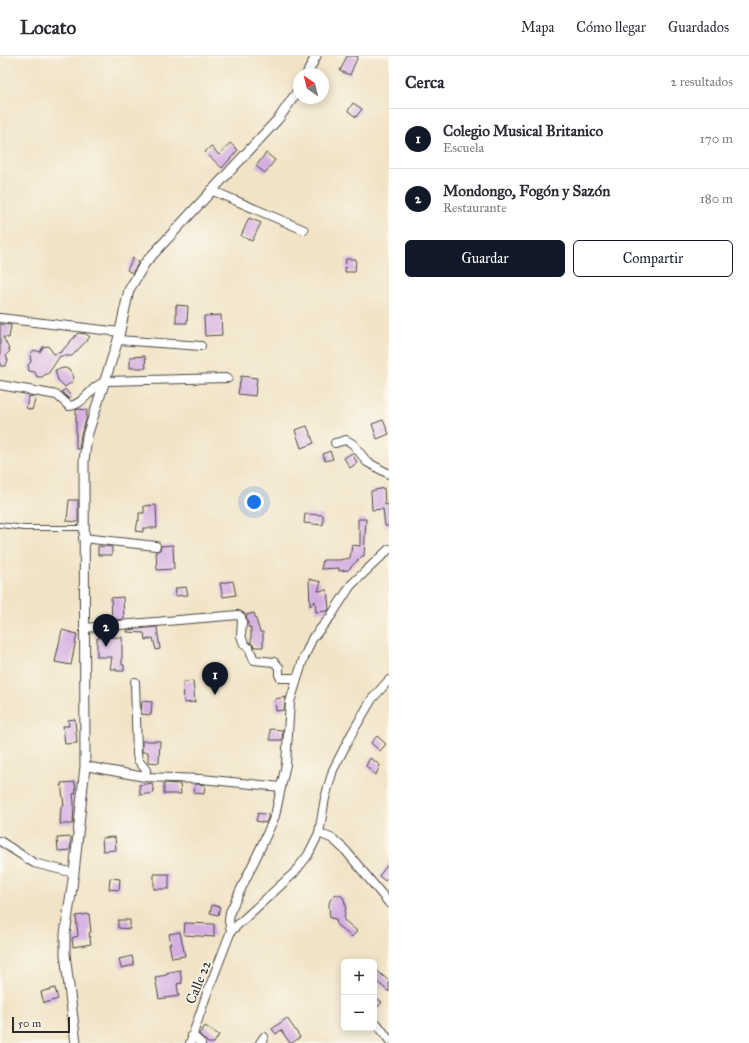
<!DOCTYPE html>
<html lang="es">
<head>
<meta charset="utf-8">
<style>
  body { margin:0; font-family:"IM FELL Great Primer",serif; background:#f7f7f7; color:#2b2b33 }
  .controls { position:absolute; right:12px; bottom:12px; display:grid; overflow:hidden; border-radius:6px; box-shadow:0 2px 10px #0003 }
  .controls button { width:36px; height:36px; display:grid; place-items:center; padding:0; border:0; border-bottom:1px solid #e1e1e2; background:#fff; color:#2b2b33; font:20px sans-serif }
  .compass { position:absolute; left:293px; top:12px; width:36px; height:36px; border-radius:50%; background:#fff; box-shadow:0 2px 10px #0003; rotate:325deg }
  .scale { position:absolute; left:12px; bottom:10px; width:58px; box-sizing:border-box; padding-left:4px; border:2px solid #2b2b2b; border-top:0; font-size:11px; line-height:14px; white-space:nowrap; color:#2b2b2b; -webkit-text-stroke:3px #fbf7ec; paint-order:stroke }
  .you { position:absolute; left:254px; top:446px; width:14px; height:14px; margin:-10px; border:3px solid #fff; border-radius:50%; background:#1a73e8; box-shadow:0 0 0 6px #1a73e833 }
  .badge { display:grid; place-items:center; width:26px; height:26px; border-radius:50%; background:#111827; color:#fff; font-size:13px; font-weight:700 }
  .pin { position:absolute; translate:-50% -33px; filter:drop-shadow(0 1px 2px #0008) }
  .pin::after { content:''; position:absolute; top:21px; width:14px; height:12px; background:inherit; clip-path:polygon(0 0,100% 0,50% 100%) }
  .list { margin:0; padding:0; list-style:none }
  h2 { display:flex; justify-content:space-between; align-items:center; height:52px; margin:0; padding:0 16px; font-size:17px }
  h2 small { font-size:13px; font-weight:400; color:#7c7c81 }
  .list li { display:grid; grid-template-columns:26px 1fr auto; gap:12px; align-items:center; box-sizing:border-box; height:60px; padding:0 16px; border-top:1px solid #e1e1e2 }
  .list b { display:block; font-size:15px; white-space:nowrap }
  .list p { margin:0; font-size:13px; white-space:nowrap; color:#7c7c81 }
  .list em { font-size:13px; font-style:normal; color:#7c7c81 }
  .actions { display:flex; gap:8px; padding:12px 16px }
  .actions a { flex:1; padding:9px 0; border:1px solid #111827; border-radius:6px; text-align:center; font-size:14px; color:#111827 }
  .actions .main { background:#111827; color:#fff }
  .map { position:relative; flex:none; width:389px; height:987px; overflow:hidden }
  header { display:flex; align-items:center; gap:24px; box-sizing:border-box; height:56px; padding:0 20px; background:#fff; border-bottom:1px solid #e1e1e2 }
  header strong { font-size:19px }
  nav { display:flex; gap:22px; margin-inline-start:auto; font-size:14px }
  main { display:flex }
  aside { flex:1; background:#fff }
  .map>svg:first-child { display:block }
  .building { fill:#d4afe2 }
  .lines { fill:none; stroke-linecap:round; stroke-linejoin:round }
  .service-casing { stroke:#494742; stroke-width:6 }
  .minor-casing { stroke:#494742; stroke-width:10 }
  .tertiary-casing { stroke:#494742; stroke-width:11 }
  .service { stroke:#fff; stroke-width:4 }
  .minor { stroke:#fff; stroke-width:8 }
  .tertiary { stroke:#fff; stroke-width:9 }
  .labels { text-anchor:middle; stroke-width:3; stroke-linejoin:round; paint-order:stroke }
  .street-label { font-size:14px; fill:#2b2b2b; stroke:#fbf7ec }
</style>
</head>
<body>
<header>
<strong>Locato</strong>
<nav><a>Mapa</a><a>Cómo llegar</a><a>Guardados</a></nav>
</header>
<main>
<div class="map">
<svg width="389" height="987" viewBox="0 0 389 987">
  <rect width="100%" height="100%" fill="#fbf7ec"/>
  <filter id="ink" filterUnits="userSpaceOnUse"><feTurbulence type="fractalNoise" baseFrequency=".025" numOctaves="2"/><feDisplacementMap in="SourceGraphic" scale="8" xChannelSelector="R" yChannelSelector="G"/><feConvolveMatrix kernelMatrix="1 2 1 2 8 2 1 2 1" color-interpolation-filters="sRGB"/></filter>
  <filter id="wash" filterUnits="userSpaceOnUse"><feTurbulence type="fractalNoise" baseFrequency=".012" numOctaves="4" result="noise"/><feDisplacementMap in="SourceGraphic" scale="16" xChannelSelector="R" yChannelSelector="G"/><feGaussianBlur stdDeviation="0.9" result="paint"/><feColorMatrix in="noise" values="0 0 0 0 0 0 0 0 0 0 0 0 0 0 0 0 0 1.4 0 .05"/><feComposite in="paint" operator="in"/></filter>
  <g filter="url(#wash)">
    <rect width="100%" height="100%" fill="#f1e3c6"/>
    <g id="blocks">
      <g class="building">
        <polygon points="347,0 358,0 350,19 340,15"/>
        <polygon points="353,47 362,53 356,61 348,55"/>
        <polygon points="230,87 238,94 222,112 205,96 211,90 219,99"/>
        <polygon points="266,97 275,104 265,117 256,110"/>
        <polygon points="249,162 261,167 252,185 241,180"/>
        <polygon points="133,202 139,206 132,217 127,214"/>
        <polygon points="346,203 356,203 355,216 345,216"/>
        <polygon points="176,249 188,250 187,267 176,267"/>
        <polygon points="221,259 222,279 205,280 204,260"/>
        <polygon points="0,268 11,269 9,282 3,281 10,295 6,299 8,305 5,310 0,310"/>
        <polygon points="78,277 86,278 90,281 72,300 60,300 48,318 46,318 42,321 37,321 35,316 29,315 28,309 31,306 30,299 34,294 40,296 43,291 48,290 54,298 61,296"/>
        <polygon points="145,300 146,312 130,312 130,301"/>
        <polygon points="65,312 70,314 74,321 72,326 65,331 58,324 55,314"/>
        <polygon points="241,320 257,322 255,340 238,338"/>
        <polygon points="65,333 71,340 69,343 62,336"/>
        <polygon points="29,340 36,341 32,354 26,352"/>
        <polygon points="78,353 87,354 86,364 81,378 79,393 76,393 76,354"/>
        <polygon points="383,364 389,378 377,383 372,368"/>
        <polygon points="307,370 314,387 301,392 295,374"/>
        <polygon points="330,395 333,403 325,405 323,398"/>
        <polygon points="352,397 357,407 350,412 344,402"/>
        <polygon points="384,432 385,449 389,448 389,470 385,470 383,453 372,454 371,435"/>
        <polygon points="69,444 78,444 78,466 67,465"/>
        <polygon points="156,449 157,472 143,472 143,476 136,475 138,464 139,465 139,457 144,457 144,450"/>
        <polygon points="305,458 323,459 323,469 304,467"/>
        <polygon points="358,463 366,463 364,500 362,500 348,514 339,515 339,512 321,513 323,504 339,504 350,502 352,489 360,490 360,474 358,474"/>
        <polygon points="173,489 174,513 157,514 156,495 160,494 161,490"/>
        <polygon points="98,490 112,491 112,499 98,499"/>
        <polygon points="309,523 321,526 318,535 327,534 329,552 328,555 316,556 315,545 310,550"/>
        <polygon points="233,525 236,539 223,541 220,527"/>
        <polygon points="186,531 188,539 175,540 176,532"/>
        <polygon points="123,541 124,563 112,564 111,542"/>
        <polygon points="254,557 260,576 263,576 263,591 255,591 251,587 251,571 249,572 246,559"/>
        <polygon points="157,571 160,593 156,594 153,582 145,584 144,577 127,576 127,574"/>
        <polygon points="62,574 77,578 71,609 55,606"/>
        <polygon points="122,581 122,609 124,609 124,615 116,615 116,613 110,613 112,601 97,601 97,582"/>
        <polygon points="193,625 195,646 184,647 183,626"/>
        <polygon points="286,641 284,654 276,655 275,643"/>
        <polygon points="142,645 152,646 151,659 141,658"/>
        <polygon points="75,663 77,687 65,688 63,670 69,670 68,664"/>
        <polygon points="270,673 283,674 282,684 270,684"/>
        <polygon points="377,680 386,688 380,695 371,687"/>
        <polygon points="142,685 160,685 159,707 148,706 148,696 142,696"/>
        <polygon points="370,702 380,709 376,719 366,710"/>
        <polygon points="75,726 76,737 73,738 74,746 73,768 60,768 61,750 64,750 61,727"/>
        <polygon points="152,727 154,737 140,739 139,729"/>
        <polygon points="164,727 180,728 181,738 164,738"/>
        <polygon points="195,728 205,729 204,738 194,737"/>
        <polygon points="258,757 269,759 266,767 256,765"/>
        <polygon points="71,781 70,794 58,795 57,782"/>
        <polygon points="115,781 116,794 103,795 102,782"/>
        <polygon points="389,807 389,820 385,825 379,820"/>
        <rect x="154" y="818" width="15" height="15"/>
        <polygon points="110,822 120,823 119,834 109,833"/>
        <polygon points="336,838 343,841 346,850 344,864 357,875 352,881 337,869 336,863 330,862 329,849 330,844"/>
        <polygon points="212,849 220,851 218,859 210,857"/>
        <polygon points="89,858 91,876 89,877 91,888 73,891 72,882 78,880 76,860"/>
        <polygon points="118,864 130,864 130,873 118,872"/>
        <polygon points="185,867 214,868 214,881 184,879"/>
        <polygon points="180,876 185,900 172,902 169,888 171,888 169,878"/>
        <polygon points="132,900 134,909 121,912 119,903"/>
        <polygon points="374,912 389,925 389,936 374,923"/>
        <polygon points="180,914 182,927 177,928 179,940 159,943 155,921 167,919 166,917"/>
        <polygon points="55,932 58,943 44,947 41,936"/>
        <polygon points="374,940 382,946 374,956"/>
        <polygon points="287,962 300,981 292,987 290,987 281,974 276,978 272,973"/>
        <polygon points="205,970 219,979 214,987 208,987 199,978"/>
      </g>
    </g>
  </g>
  <g filter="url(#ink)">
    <use href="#blocks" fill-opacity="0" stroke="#494742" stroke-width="1"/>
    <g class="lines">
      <defs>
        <polyline id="service" points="0,469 24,472 83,472"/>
        <g id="minor">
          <polyline points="211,134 304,174"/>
          <polyline points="0,262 120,276"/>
          <polyline points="118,284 201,290"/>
          <path d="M0 329 57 339 69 350C81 349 88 337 97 330 99 328 103 327 106 325L228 322"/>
          <polyline points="335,387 346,384 353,388 367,406 389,418"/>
          <polyline points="83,482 156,490"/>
          <polyline points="84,572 238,559 241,561 242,565 241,580 244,588 249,592 254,604 274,606 279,611 279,619 281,622 297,622"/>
          <polyline points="135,626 137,698 138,704 146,714 145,721"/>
          <polyline points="85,710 145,721 202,723 281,731"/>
          <polyline points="319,777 333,783 346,795 389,847"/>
          <polyline points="0,785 34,807 74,817"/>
          <polyline points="231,875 229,865 230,856 261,791 275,760 286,708 290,646 303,604 312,583 331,560 351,529 389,493"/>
          <polyline points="378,969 389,984"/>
          <polyline points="192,979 201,987"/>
          <polyline points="190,987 206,940 231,875 294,817 308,799 319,777 325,742 333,714 352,677 372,643 389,624"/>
          <polyline points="260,987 264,981"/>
        </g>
        <g id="tertiary">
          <polyline points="307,18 316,0"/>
          <polyline points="76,987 65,898 65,878 74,817 85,710 84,405 87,380 118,284 129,234 145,207 279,62 299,33"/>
        </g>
      </defs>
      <use href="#service" class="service-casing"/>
      <use href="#minor" class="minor-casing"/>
      <use href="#tertiary" class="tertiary-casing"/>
      <use href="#service" class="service"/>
      <use href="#minor" class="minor"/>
      <use href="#tertiary" class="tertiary"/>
    </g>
  </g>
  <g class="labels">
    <g class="street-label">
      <text transform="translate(198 926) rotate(-68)" y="5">Calle 22</text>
    </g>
  </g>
</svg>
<div class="controls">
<button>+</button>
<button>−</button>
</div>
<svg class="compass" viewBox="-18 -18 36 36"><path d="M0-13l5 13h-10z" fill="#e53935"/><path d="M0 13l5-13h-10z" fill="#7c7c81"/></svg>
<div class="scale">50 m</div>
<div class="you"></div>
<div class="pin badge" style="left:215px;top:639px">1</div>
<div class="pin badge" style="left:106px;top:591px">2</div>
</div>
<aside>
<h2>Cerca<small>2 resultados</small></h2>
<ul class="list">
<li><span class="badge">1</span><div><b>Colegio Musical Britanico</b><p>Escuela</p></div><em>170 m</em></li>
<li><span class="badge">2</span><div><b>Mondongo, Fogón y Sazón</b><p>Restaurante</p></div><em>180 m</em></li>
</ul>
<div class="actions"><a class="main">Guardar</a><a>Compartir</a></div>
</aside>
</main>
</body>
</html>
